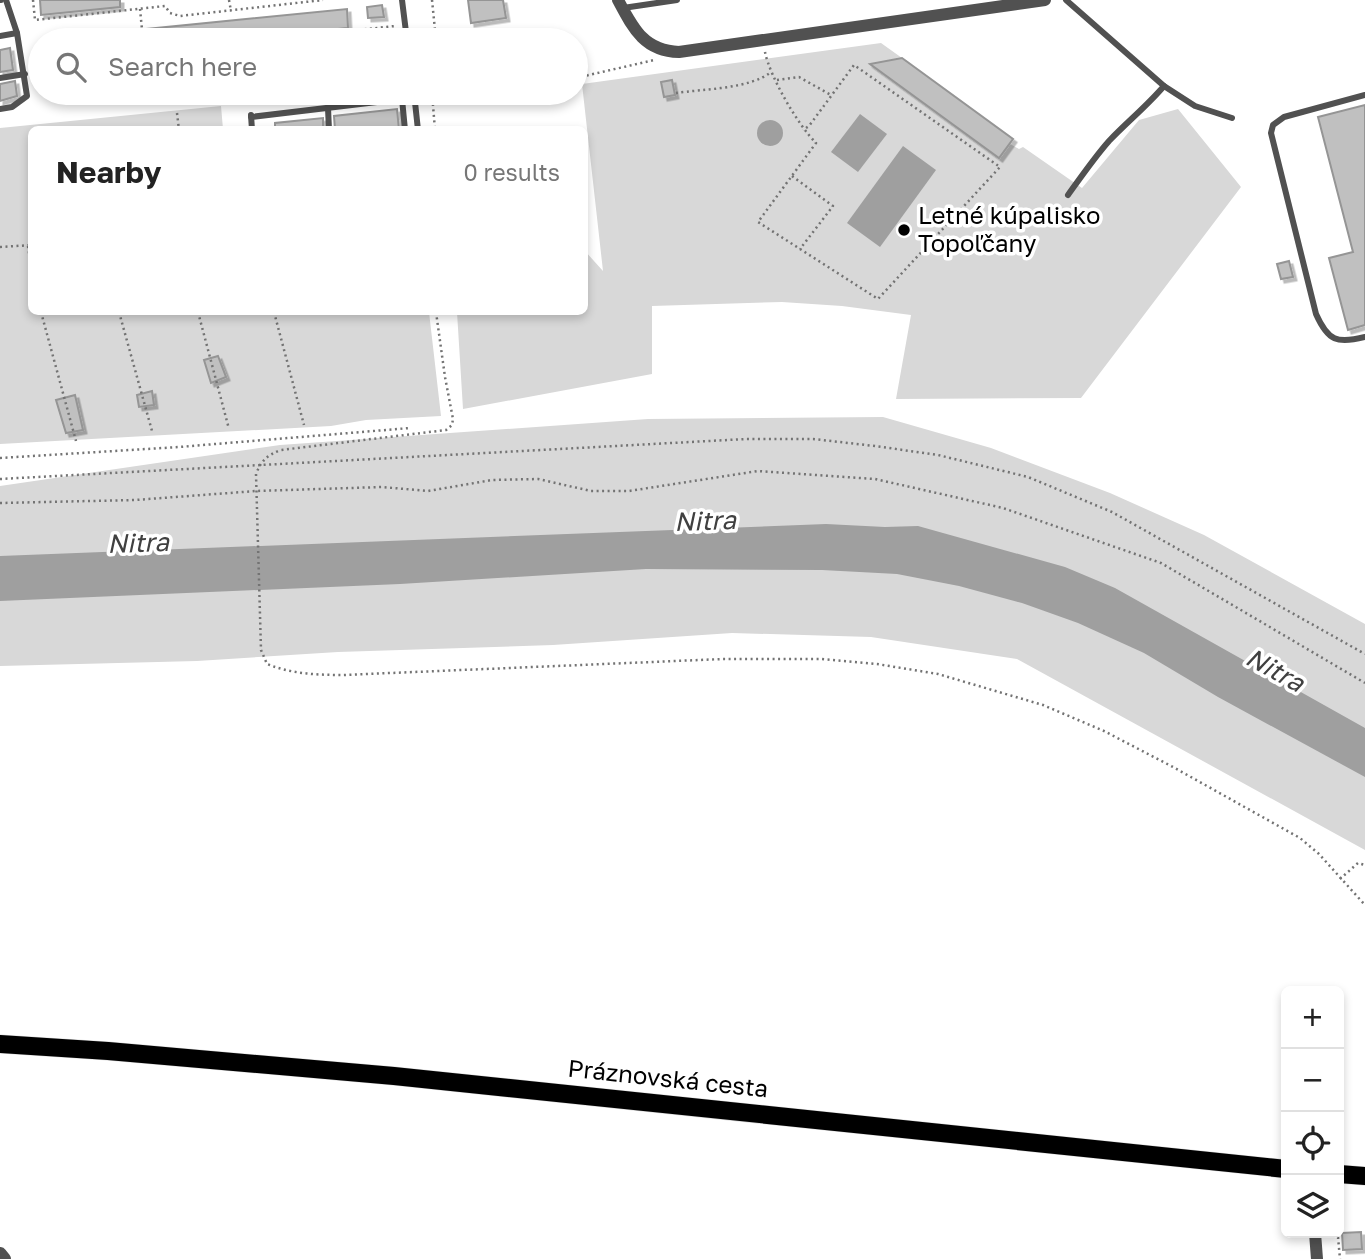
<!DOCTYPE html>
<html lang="en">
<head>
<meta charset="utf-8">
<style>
  body { margin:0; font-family:"Golos Text",sans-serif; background:#f2f2f2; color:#222 }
  .controls { position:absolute; right:21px; bottom:21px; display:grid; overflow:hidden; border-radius:10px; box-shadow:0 4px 10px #0003 }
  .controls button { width:63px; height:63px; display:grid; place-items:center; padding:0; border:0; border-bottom:2px solid #e0e0e0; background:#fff; color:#222; font:35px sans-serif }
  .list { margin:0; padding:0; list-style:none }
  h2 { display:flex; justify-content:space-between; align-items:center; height:91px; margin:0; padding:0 28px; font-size:30px }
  h2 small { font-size:23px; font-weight:400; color:#767676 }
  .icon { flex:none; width:38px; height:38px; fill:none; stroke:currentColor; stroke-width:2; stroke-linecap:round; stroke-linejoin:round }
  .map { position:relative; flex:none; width:1365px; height:1259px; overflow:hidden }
  .search { position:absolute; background:#fff; box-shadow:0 4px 10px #0003; left:28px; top:28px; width:560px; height:77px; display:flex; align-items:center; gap:18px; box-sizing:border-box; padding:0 24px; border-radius:38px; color:#767676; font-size:26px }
  .panel { position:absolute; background:#fff; box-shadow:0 4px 10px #0003; left:28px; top:126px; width:560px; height:189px; border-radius:10px }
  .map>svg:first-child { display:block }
  .green { fill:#d8d8d8 }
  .water { fill:#9f9f9f }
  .building { fill:#c0c0c0; stroke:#959595; stroke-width:2; filter:url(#shadow) }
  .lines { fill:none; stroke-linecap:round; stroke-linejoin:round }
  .primary-casing { stroke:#dbdbdb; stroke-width:19 }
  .path { stroke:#737373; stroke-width:2.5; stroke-dasharray:2 3.5; stroke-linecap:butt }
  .service { stroke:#515151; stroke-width:6 }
  .minor { stroke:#515151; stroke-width:12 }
  .tertiary { stroke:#515151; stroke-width:14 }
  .primary { stroke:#000; stroke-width:18 }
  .poi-dot { fill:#000; stroke:#fff; stroke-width:2.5 }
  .labels { text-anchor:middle; stroke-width:7; stroke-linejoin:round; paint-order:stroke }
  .poi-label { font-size:24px; fill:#000; stroke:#fff; text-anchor:start }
  .street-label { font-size:24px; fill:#000; stroke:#fff }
  .water-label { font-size:26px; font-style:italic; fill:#404040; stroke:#fff }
</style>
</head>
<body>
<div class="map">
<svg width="1365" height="1259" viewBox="0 0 1365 1259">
  <defs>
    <filter id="shadow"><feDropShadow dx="3.5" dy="3.5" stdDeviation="0" flood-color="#0004"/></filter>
  </defs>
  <rect width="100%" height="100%" fill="#fff"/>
  <g class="green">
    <polygon points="881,43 902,58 871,64 1019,149 1023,147 1082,188 1139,120 1178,109 1241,187 1081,398 896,399 911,315 842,306 782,302 652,306 652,374 463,409 457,312 584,312 585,251 603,271 582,84"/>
    <polygon points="221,106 223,129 32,130 32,312 429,312 441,416 366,420 331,426 0,444 0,128"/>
    <polygon points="883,417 991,448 1110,493 1204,535 1365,624 1365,850 1017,659 871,637 732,633 553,645 338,652 197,661 0,666 0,486 280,445 648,419"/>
  </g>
  <g class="water">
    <polygon points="860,114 887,134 858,172 831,152"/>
    <circle cx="770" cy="133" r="13"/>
    <polygon points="903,146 936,170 880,247 847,223"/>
    <polygon points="826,524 885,527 918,526 1065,567 1115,588 1365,728 1365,777 1218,697 1144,653 1078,623 1022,603 959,586 897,574 822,570 646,569 400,584 0,601 0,556"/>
  </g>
  <g class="building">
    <polygon points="40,0 120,0 120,7 41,15"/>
    <polygon points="468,0 503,0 506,18 471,23"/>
    <polygon points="382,5 384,17 368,18 367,7"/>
    <polygon points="347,9 348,28 230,40 148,40 147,29"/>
    <polygon points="10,48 13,70 0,72 0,50"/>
    <polygon points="902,58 1013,139 999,158 870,64"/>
    <polygon points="672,80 675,95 664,97 661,82"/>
    <polygon points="15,81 17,96 0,101 0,84"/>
    <polygon points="1365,105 1365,325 1348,330 1329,258 1353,252 1318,117"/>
    <polygon points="397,109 399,130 335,130 334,116"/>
    <polygon points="323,118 323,130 275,130 275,123"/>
    <polygon points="1289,261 1293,277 1281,279 1277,264"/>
    <polygon points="218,356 226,377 211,383 204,360"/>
    <polygon points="152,391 154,405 139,407 137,395"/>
    <polygon points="75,395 83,430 66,433 56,400"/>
    <polygon points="1361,1232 1362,1249 1343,1250 1342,1233"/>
  </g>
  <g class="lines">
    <defs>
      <g id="primary">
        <polyline points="0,1044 108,1051 394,1076 1286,1169"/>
        <polyline points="1339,1174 1365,1176"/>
      </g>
    </defs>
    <use href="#primary" class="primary-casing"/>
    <g class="path">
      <polyline points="33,0 35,20 165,6 170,13 180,16 323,0"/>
      <polyline points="229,0 231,11"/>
      <polyline points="432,0 436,40"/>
      <polyline points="140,9 143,40"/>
      <polyline points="266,40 395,26"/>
      <path d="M765 52C770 77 798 125 816 143L758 222 878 299 1000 167 854 65 809 126 803 130"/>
      <polyline points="576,78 654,60"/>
      <polyline points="777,80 799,77 831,95"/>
      <polyline points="432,93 435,130"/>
      <path d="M676 93C703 89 750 89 771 72"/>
      <polyline points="525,104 530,93"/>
      <polyline points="177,113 179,130"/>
      <polyline points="792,176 833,206 800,249"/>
      <polyline points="28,246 32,274"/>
      <polyline points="0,247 32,245"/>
      <polyline points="41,312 76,441"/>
      <polyline points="119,312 152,431"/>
      <polyline points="198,312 229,429"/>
      <polyline points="274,312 304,425"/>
      <path d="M436 312 445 377 453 419 452 425 446 430 281 450C267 455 261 461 256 474L261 650 267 664C292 674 317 675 343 675L723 659H821L877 664 938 674 1043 705 1104 731 1173 767 1300 838 1319 854 1365 905"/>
      <polyline points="0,458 179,447 410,428"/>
      <polyline points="0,479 746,439 813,439 875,446 938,455 1028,477 1112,512 1365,654"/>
      <polyline points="0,503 135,500 256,491 382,487 428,491 492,480 538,479 591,491 629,491 758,471 875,479 1003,508 1161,563 1365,683"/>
      <polyline points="1340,879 1358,863 1365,865"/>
      <polyline points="1338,1237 1340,1259"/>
    </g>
    <g class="service">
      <polyline points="0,0 1,0"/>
      <polyline points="402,0 407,40"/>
      <path d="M1066 0 1164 86C1147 106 1127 122 1109 141 1094 158 1081 177 1068 195"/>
      <polyline points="623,8 677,0"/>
      <polyline points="0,36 17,33"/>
      <polyline points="0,78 25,74"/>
      <polyline points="1164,86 1195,106 1232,118"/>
      <polyline points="414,93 418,130"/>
      <path d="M1365 95 1284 117 1273 125 1271 133 1316 314C1328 341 1337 344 1365 337"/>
      <polyline points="328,108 329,130"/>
      <polyline points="0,109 12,107 27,96 17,33 6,0"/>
      <polyline points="251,115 252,130"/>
      <polyline points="251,117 402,99 405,130"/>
    </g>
    <g class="minor">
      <path d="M618 0C633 28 644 51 679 52L1045 0"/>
      <polyline points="1315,1233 1317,1259"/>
    </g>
    <polyline class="tertiary" points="0,1254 4,1259"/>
    <use href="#primary" class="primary"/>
  </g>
  <circle class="poi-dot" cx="904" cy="230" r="7"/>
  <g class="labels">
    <g class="poi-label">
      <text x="918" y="224">Letné kúpalisko<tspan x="918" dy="28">Topoľčany</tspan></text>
    </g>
    <g class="street-label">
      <text transform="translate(668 1079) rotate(6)" y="8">Práznovská cesta</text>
    </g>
    <g class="water-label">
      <text transform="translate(705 521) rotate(-2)" y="9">Nitra</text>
      <text transform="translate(138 543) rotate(-2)" y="9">Nitra</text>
      <text transform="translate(1275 670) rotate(29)" y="9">Nitra</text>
    </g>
  </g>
</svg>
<div class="controls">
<button>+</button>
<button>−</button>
<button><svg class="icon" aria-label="locate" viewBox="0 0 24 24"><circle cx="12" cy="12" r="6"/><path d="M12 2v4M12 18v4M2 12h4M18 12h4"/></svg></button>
<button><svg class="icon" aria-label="layers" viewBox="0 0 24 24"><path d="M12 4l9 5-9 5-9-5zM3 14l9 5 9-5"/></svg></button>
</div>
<div class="search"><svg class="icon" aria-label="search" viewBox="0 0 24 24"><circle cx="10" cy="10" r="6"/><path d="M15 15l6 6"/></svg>Search here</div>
<section class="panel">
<h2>Nearby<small>0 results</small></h2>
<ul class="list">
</ul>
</section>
</div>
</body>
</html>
